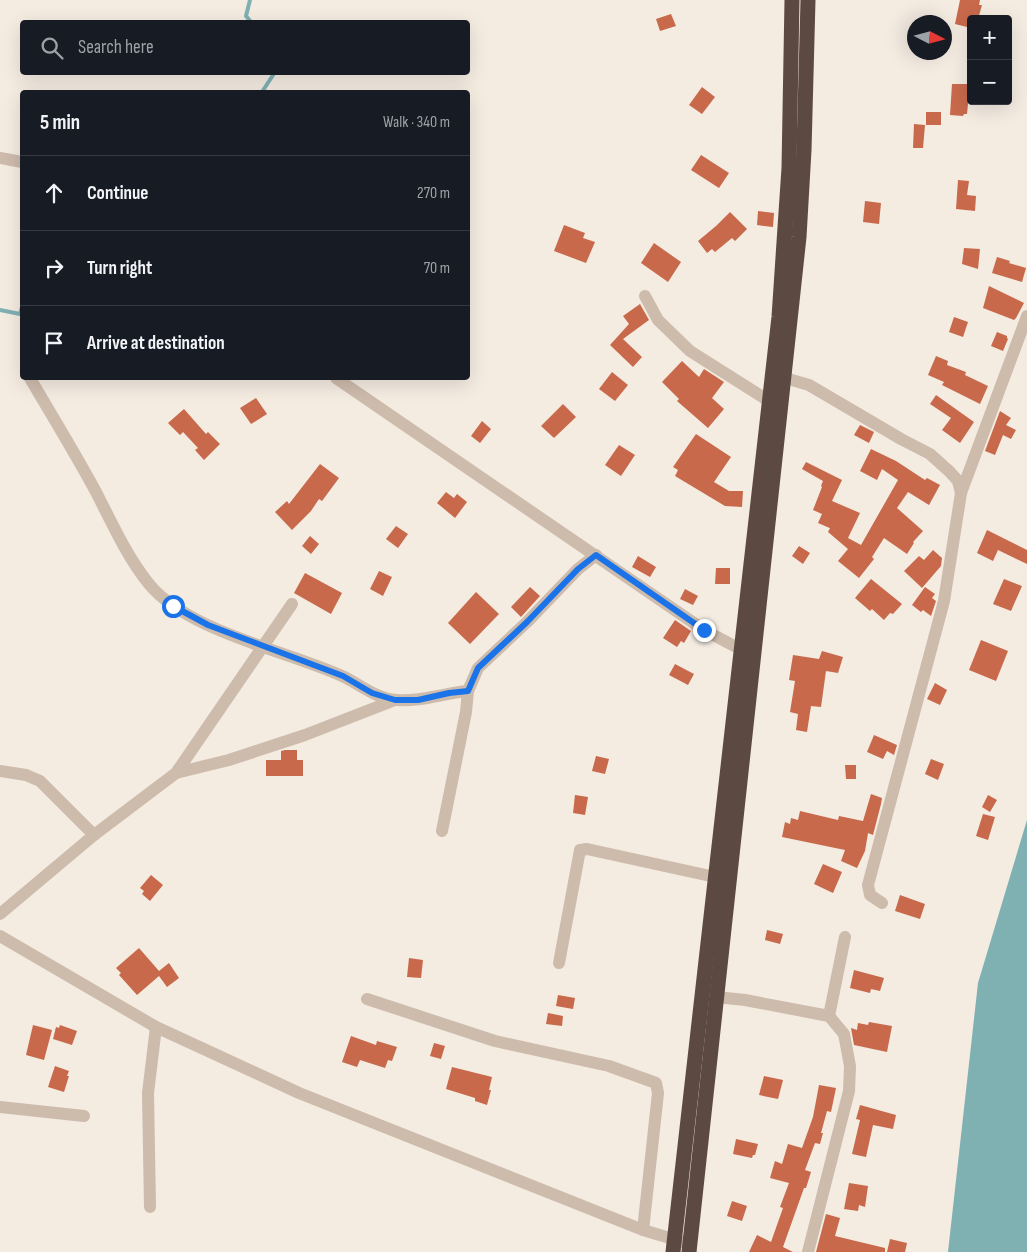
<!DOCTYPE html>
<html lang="en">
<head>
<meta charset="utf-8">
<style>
  body { margin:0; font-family:"Sofia Sans Condensed",sans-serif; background:#20242c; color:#f1f3f6 }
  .controls { position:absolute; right:15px; top:15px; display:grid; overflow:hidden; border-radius:5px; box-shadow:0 5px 20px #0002 }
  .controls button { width:45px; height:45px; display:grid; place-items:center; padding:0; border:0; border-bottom:1px solid #363941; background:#171b24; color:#f1f3f6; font:25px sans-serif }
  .compass { position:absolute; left:907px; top:15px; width:45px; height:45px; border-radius:50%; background:#171b24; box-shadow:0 5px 20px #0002; rotate:96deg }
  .stop { position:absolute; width:15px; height:15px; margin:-11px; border:4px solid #1a73e8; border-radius:50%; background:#fff }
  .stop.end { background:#1a73e8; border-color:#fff; box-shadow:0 1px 5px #0008 }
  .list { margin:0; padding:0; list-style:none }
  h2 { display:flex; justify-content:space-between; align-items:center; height:65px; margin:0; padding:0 20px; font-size:21px }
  h2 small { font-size:16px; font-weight:400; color:#9ea1a6 }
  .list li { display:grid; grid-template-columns:32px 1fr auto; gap:15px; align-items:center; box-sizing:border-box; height:75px; padding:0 20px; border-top:1px solid #363941 }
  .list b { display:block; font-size:19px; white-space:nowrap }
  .list em { font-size:16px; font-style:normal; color:#9ea1a6 }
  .icon { flex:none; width:28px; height:28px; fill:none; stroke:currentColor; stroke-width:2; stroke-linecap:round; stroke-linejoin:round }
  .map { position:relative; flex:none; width:1027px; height:1252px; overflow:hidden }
  .search { position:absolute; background:#171b24; box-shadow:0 5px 20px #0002; left:20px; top:20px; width:450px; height:55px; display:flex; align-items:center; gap:12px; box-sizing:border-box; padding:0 18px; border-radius:5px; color:#9ea1a6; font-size:19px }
  .panel { position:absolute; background:#171b24; box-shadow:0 5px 20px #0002; left:20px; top:90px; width:450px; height:290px; border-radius:5px }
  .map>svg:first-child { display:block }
  .water { fill:#7fb0b2 }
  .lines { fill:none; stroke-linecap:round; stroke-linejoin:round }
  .stream { stroke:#7fb0b2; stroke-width:4 }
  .building { fill:#c8694b }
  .street { stroke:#cdbbac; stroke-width:12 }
  .highway { stroke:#5c4a42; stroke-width:15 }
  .route { stroke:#1a73e8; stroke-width:6 }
</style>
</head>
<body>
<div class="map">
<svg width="1027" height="1252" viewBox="0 0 1027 1252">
  <rect width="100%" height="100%" fill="#f4ebe1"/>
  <polygon class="water" points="1027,820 1027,1252 948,1252 978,983"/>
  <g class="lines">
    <g class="stream">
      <polyline points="250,0 246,16 251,22"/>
      <polyline points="262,92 275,72"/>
      <polyline points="0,310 20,314 22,307"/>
    </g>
  </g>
  <g class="building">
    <polygon points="960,0 980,0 979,5 982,5 978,19 971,19 971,28 955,24"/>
    <polygon points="671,14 676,26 660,31 656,19"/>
    <polygon points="952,84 970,84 967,114 964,114 963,116 950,115"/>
    <polygon points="702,87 715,97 702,114 689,105"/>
    <rect x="926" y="112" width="15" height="13"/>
    <polygon points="914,124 925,125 923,148 913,148"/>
    <polygon points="701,155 729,173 719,188 691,170"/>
    <polygon points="958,180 969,181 967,195 976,196 975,211 956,209"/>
    <polygon points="865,201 881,203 879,224 863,222"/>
    <polygon points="758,211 774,213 773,227 757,225"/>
    <polygon points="730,212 747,229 735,241 732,238 715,252 712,249 707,253 698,241 716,226"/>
    <polygon points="564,225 585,233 583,238 595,242 586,263 554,251"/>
    <polygon points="654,243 681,262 668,282 641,263"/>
    <polygon points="964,248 980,249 978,269 962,264"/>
    <polygon points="997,257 1010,261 1009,263 1026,268 1022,282 992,273"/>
    <polygon points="989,286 1024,303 1016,318 1014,320 983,308"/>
    <polygon points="640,304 649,320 623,339 642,357 633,367 610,345 629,324 623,316"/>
    <polygon points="954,317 968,322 963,337 949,332"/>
    <polygon points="997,332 1007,336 1007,338 1008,339 1003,351 991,346"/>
    <polygon points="936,356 948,361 947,365 966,372 965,375 988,386 980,404 942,385 944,382 928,375"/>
    <polygon points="682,361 699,377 704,369 724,382 712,398 724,409 708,428 677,401 679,399 662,382"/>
    <polygon points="612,372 628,385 615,401 599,389"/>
    <polygon points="936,395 974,422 960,443 942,430 951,418 930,404"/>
    <polygon points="256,398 267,414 251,424 240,408"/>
    <polygon points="563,404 576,417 554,438 541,426"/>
    <polygon points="184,409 206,434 208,432 220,444 204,460 195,450 198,448 183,432 180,435 168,423"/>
    <polygon points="1000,411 1011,418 1006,425 1016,430 1011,439 1003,435 995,455 985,451"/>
    <polygon points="482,421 491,429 480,443 471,436"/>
    <polygon points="860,425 874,432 869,443 854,435"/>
    <polygon points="696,434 731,457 714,482 729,491 743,491 742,507 725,506 675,476 678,470 673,467"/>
    <polygon points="619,445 635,455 621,476 605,465"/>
    <polygon points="871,449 896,461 925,480 927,478 940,485 929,505 908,492 897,508 923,531 913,542 914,543 907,554 884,538 872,557 874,559 859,578 838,561 848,549 828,532 830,528 839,532 818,523 822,514 813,510 822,487 821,486 823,481 802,469 806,462 842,480 832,501 860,513 848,538 861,545 898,480 882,469 877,480 860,471"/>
    <polygon points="320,464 339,478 322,501 319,499 311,511 292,530 275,512 287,501 289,504"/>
    <polygon points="446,492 454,498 457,494 467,502 455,518 437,503"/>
    <polygon points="396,526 408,534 398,548 386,539"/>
    <polygon points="987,530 1027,550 1027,564 998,550 993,561 977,553"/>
    <polygon points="310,536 319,544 311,554 302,546"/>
    <polygon points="799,546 810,553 803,564 792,556"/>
    <polygon points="933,550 942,558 941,566 922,588 904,571 919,556 924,560"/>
    <polygon points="638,556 656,567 650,577 632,567"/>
    <polygon points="716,568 730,568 730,584 715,584"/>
    <polygon points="379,571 392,577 383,596 370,589"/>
    <polygon points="305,573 342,593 331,614 294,593"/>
    <polygon points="871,579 902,604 893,614 890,613 884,620 872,609 870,611 855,598"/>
    <polygon points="1004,579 1022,586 1011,611 993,604"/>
    <polygon points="530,587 540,596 521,617 511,607"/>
    <polygon points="925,587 935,594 932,598 936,601 931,616 923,610 921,612 912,605"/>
    <polygon points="685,589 698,596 693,605 680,599"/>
    <polygon points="476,592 499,614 470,644 448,623"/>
    <polygon points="675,620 691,631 684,643 681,641 677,647 663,638"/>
    <polygon points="981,640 1008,651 996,681 969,670"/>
    <polygon points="822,651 843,657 838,673 826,671 821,707 811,706 807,732 796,730 798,714 790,712 795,681 789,680 793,655 819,659"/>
    <polygon points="675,664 694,674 688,685 669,675"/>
    <polygon points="935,683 947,690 940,705 927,699"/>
    <polygon points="874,735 897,745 894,755 887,751 883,759 867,752"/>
    <polygon points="285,750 297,750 297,760 303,760 303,776 266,776 266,760 281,760 281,751"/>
    <polygon points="596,756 609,759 605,774 592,771"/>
    <polygon points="931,759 944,764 938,780 925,774"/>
    <polygon points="845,765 856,765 856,779 846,779"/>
    <polygon points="871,794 882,798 881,804 873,835 868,833 865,851 857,868 841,861 845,850 782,837 785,822 790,824 791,818 798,820 800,811 838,820 839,816 863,821"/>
    <polygon points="575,795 588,797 585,815 573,813"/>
    <polygon points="988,795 997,800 990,812 982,807"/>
    <polygon points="983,814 995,817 988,840 976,836"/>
    <polygon points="823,864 842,872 833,893 814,884"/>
    <polygon points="151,875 163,885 150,901 142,894 144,891 140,888"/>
    <polygon points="900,895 925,904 920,919 895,911"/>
    <polygon points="767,930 783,934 780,944 765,940"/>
    <polygon points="139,948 159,971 169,963 179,978 167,987 159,976 137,995 119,975 121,973 116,968"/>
    <polygon points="409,958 423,960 421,978 407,977"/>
    <polygon points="854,970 884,978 880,991 871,989 870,993 850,988"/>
    <polygon points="558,995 575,998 573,1009 556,1006"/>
    <polygon points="548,1013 563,1016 562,1026 546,1024"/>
    <polygon points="869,1022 892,1026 887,1052 854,1045 851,1028 857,1030 858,1023 868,1025"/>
    <polygon points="33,1025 52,1030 44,1060 26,1055"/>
    <polygon points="60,1025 77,1031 72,1045 53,1039 56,1027 59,1028"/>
    <polygon points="351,1036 376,1045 377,1041 397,1047 392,1061 388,1060 385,1068 360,1060 357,1067 342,1062"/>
    <polygon points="434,1043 445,1046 441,1059 430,1056"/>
    <polygon points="55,1066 69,1071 67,1076 69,1076 64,1092 48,1087"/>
    <polygon points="452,1067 492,1077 489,1090 491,1090 487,1105 475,1101 475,1098 446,1089"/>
    <polygon points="764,1076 783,1080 778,1099 759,1095"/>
    <polygon points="819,1085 836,1088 831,1112 827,1111 821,1133 823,1133 820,1144 815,1143 805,1170 811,1172 806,1188 804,1188 783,1247 793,1252 749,1252 757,1235 771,1242 783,1208 780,1207 789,1183 770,1178 775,1161 782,1164 788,1144 802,1148 813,1117"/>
    <polygon points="860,1105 896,1115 893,1129 873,1125 866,1157 852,1154 860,1120 856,1119"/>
    <polygon points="736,1139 758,1144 755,1155 753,1155 752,1158 733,1154"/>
    <polygon points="849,1183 868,1186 865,1207 859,1205 858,1211 844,1209"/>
    <polygon points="732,1201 747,1206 742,1221 727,1216"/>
    <polygon points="826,1214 840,1218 835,1236 885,1248 885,1252 816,1252"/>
    <polygon points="890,1239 907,1243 905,1252 887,1252"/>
  </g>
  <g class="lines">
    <g class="street">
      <polyline points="0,158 22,162"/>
      <polyline points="645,296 658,320 690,351 769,401"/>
      <path d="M30 378C52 416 75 453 96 492 112 523 127 557 149 584 187 631 287 651 342 676 360 684 376 699 397 700 420 702 444 693 468 691"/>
      <polyline points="336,378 704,630 740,649 750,651"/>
      <polyline points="785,378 809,385 901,439 930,454 950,472 958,481 961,493 944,601 868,885 870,895 882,903"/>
      <polyline points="961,493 1027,316"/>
      <polyline points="0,771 26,775 40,781 94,835"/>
      <polyline points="176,773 229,760 305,735 395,700"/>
      <polyline points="442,831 466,712 468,691 478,668 527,622 578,569 596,555"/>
      <polyline points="0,914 94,835 176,773 292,604"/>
      <polyline points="0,936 156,1027 299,1093 643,1230 683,1242"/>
      <polyline points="559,963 580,850 587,849 715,877"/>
      <polyline points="716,997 745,1000 829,1016 844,1034 850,1066 849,1091 808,1252"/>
      <polyline points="367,999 495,1041 609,1066 656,1083 658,1093 643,1230"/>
      <polyline points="829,1016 845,937"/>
      <polyline points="0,1107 84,1116"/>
      <polyline points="150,1207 148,1093 156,1027"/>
    </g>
    <g class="highway">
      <polyline points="673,1252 779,317 789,168 792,0"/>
      <polyline points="689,1252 799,237 804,150 808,0"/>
    </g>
  </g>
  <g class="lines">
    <polyline class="route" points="173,606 208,625 343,676 372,693 395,700 418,700 449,693 468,691 478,668 527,622 578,569 596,555 704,630"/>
  </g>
</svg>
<div class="controls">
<button>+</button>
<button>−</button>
</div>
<svg class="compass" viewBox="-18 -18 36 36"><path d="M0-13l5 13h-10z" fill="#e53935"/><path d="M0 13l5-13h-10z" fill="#9ea1a6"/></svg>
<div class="stop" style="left:173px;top:606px"></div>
<div class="stop end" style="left:704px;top:630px"></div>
<div class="search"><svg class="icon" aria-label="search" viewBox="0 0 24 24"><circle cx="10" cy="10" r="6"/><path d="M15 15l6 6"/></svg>Search here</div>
<section class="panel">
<h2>5 min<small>Walk · 340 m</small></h2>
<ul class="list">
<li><svg class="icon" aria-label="ahead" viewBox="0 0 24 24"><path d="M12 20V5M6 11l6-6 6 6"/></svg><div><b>Continue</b></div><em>270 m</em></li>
<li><svg class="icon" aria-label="right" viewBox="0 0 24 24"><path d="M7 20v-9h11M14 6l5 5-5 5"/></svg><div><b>Turn right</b></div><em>70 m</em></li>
<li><svg class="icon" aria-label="arrive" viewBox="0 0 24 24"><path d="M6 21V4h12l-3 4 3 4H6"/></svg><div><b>Arrive at destination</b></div></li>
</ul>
</section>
</div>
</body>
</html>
